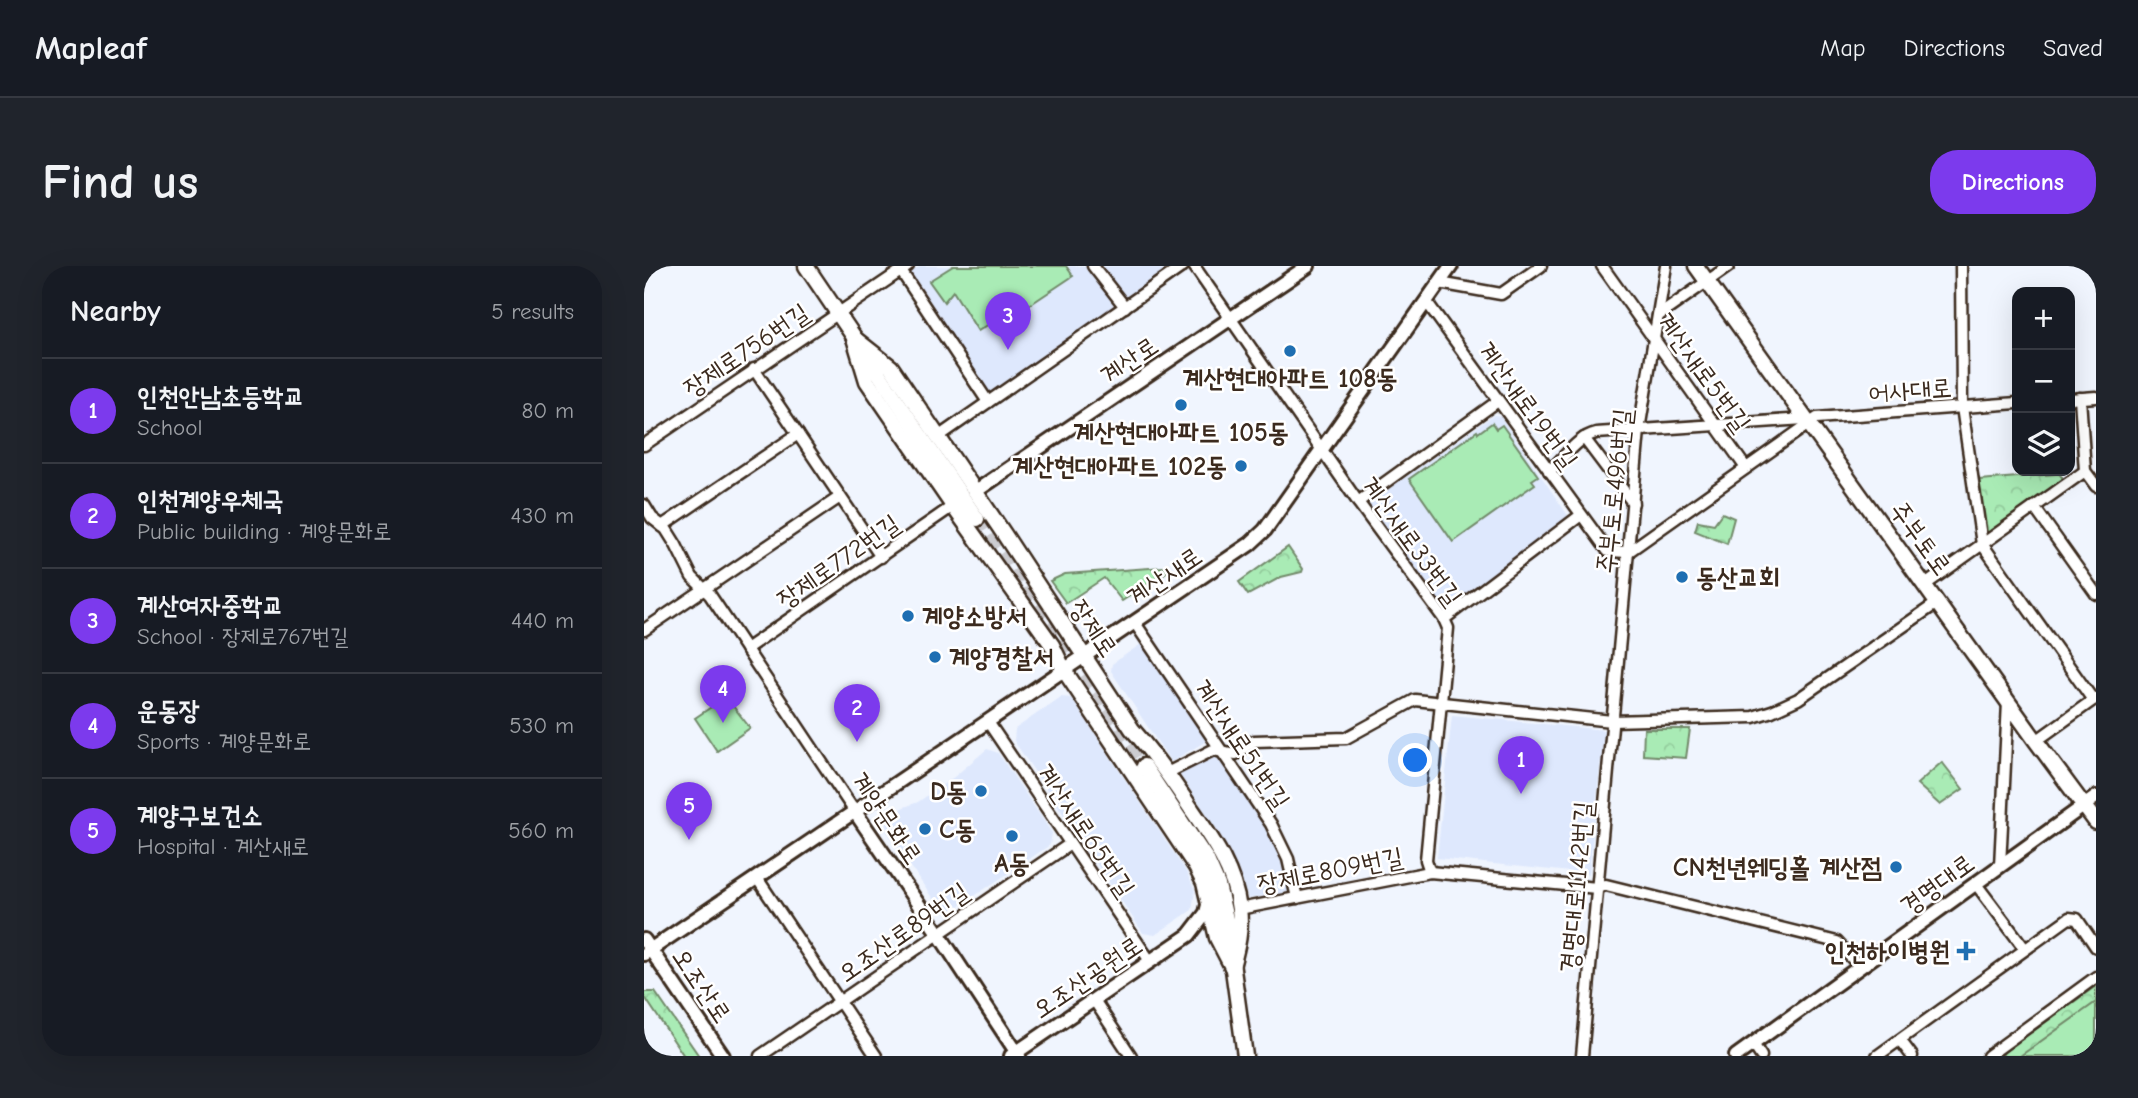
<!DOCTYPE html>
<html lang="en">
<head>
<meta charset="utf-8">
<style>
  body { margin:0; font-family:"Comic Neue","Poor Story",sans-serif; background:#20242c; color:#f1f3f6 }
  .controls { position:absolute; right:21px; top:21px; display:grid; overflow:hidden; border-radius:14px; box-shadow:0 7px 28px #0002 }
  .controls button { width:63px; height:63px; display:grid; place-items:center; padding:0; border:0; border-bottom:2px solid #363941; background:#171b24; color:#f1f3f6; font:35px sans-serif }
  .you { position:absolute; left:772px; top:495px; width:24px; height:24px; margin:-18px; border:5px solid #fff; border-radius:50%; background:#1a73e8; box-shadow:0 0 0 10px #1a73e833 }
  .badge { display:grid; place-items:center; width:46px; height:46px; border-radius:50%; background:#7c3aed; color:#fff; font-size:23px; font-weight:700 }
  .pin { position:absolute; translate:-50% -58px; filter:drop-shadow(0 2px 4px #0008) }
  .pin::after { content:''; position:absolute; top:37px; width:24px; height:21px; background:inherit; clip-path:polygon(0 0,100% 0,50% 100%) }
  .list { margin:0; padding:0; list-style:none }
  h2 { display:flex; justify-content:space-between; align-items:center; height:91px; margin:0; padding:0 28px; font-size:30px }
  h2 small { font-size:23px; font-weight:400; color:#9ea1a6 }
  .list li { display:grid; grid-template-columns:46px 1fr auto; gap:21px; align-items:center; box-sizing:border-box; height:105px; padding:0 28px; border-top:2px solid #363941 }
  .list b { display:block; font-size:26px; white-space:nowrap }
  .list p { margin:0; font-size:23px; white-space:nowrap; color:#9ea1a6 }
  .list em { font-size:23px; font-style:normal; color:#9ea1a6 }
  .icon { flex:none; width:38px; height:38px; fill:none; stroke:currentColor; stroke-width:2; stroke-linecap:round; stroke-linejoin:round }
  .map { position:relative; flex:none; width:1452px; height:790px; overflow:hidden; border-radius:28px }
  header { display:flex; align-items:center; gap:42px; box-sizing:border-box; height:98px; padding:0 35px; background:#171b24; border-bottom:2px solid #363941 }
  header strong { font-size:33px }
  nav { display:flex; gap:38px; margin-inline-start:auto; font-size:24px }
  .intro { display:flex; align-items:center; justify-content:space-between; box-sizing:border-box; height:168px; padding:0 42px }
  h1 { margin:0; font-size:49px }
  .button { padding:18px 32px; border-radius:28px; background:#7c3aed; color:#fff; font-size:24px; font-weight:700 }
  main { display:flex; gap:42px; padding:0 42px }
  aside { flex:1; background:#171b24; border-radius:28px; box-shadow:0 7px 28px #0002 }
  .map>svg:first-child { display:block }
  .built { fill:#dee8fd }
  .forest { fill:url(#forest-crowns); stroke:#728a6a; stroke-width:2 }
  .pitch { fill:#a9ebb5; stroke:#728a6a; stroke-width:2 }
  .lines { fill:none; stroke-linecap:round; stroke-linejoin:round }
  .secondary-tunnel { stroke:#ccccd1; stroke-width:14; stroke-dasharray:14 7; stroke-linecap:butt }
  .minor-casing { stroke:#3b2a1e; stroke-width:15 }
  .tertiary-casing { stroke:#3b2a1e; stroke-width:18 }
  .secondary-casing { stroke:#3b2a1e; stroke-width:19 }
  .minor { stroke:#fff; stroke-width:10 }
  .tertiary { stroke:#fff; stroke-width:12 }
  .secondary { stroke:#fff; stroke-width:14 }
  .poi-dot { fill:#1f6fb2; stroke:#fff; stroke-width:2.5 }
  .labels { text-anchor:middle; stroke-width:5; stroke-linejoin:round; paint-order:stroke }
  .street-label { font-size:26px; fill:#3b2a1e; stroke:#fff }
  .poi-label { font-size:26px; font-weight:bold; fill:#3b2a1e; stroke:#fff; text-anchor:end }
</style>
</head>
<body>
<header>
<strong>Mapleaf</strong>
<nav><a>Map</a><a>Directions</a><a>Saved</a></nav>
</header>
<div class="intro"><h1>Find us</h1><a class="button">Directions</a></div>
<main>
<aside>
<h2>Nearby<small>5 results</small></h2>
<ul class="list">
<li><span class="badge">1</span><div><b>인천안남초등학교</b><p>School</p></div><em>80 m</em></li>
<li><span class="badge">2</span><div><b>인천계양우체국</b><p>Public building · 계양문화로</p></div><em>430 m</em></li>
<li><span class="badge">3</span><div><b>계산여자중학교</b><p>School · 장제로767번길</p></div><em>440 m</em></li>
<li><span class="badge">4</span><div><b>운동장</b><p>Sports · 계양문화로</p></div><em>530 m</em></li>
<li><span class="badge">5</span><div><b>계양구보건소</b><p>Hospital · 계산새로</p></div><em>560 m</em></li>
</ul>
</aside>
<div class="map">
<svg width="1452" height="790" viewBox="0 0 1452 790">
  <defs>
    <pattern id="forest-crowns" width="20" height="18" patternUnits="userSpaceOnUse" patternTransform="scale(1.75)"><rect width="20" height="18" fill="#a9ebb5"/><path d="M2 6a3 3 0 1 1 6 0M12 15a3 3 0 1 1 6 0" fill="none" stroke="#92ca9b"/></pattern>
  </defs>
  <rect width="100%" height="100%" fill="#f0f5fe"/>
  <filter id="ink" filterUnits="userSpaceOnUse"><feTurbulence type="fractalNoise" baseFrequency=".0143" numOctaves="2"/><feDisplacementMap in="SourceGraphic" scale="14" xChannelSelector="R" yChannelSelector="G"/><feConvolveMatrix kernelMatrix="1 2 1 2 8 2 1 2 1" color-interpolation-filters="sRGB"/></filter>
  <g filter="url(#ink)">
    <g class="built">
      <polygon points="277,0 441,0 470,37 469,44 352,127 342,125 267,11 268,5"/>
      <polygon points="452,0 534,0 480,38"/>
      <polygon points="850,149 856,150 925,251 804,342 797,340 725,244 726,236"/>
      <polygon points="497,378 564,474 527,496 467,405 468,398"/>
      <polygon points="417,431 427,432 433,441 543,607 551,625 548,644 511,669 499,667 370,475 371,463"/>
      <polygon points="808,449 960,464 945,608 793,592"/>
      <polygon points="343,483 354,487 408,567 406,579 305,647 297,645 242,564 244,551 258,542 274,536 310,511"/>
      <polygon points="568,491 575,492 633,580 647,616 647,625 604,633 597,611 574,565 536,509 537,506"/>
    </g>
    <g class="forest">
      <polygon points="1415,208 1418,211 1418,214 1342,269 1335,214"/>
      <polygon points="1078,247 1090,252 1083,278 1051,265 1054,255 1070,258"/>
      <polygon points="644,281 659,303 658,306 637,311 604,329 595,316"/>
      <polygon points="520,301 524,305 478,335 460,312 422,337 406,315 421,308"/>
      <polygon points="1000,463 1046,463 1042,492 999,489"/>
      <polygon points="1298,496 1319,523 1296,539 1273,518"/>
      <polygon points="1452,720 1452,790 1358,790 1360,786"/>
      <polygon points="0,726 11,726 55,790 40,790 0,730"/>
    </g>
    <g class="pitch">
      <polygon points="309,0 422,0 429,10 357,58 353,53 334,65 309,25 300,36 285,15"/>
      <polygon points="848,157 852,163 858,159 894,210 888,214 891,218 809,276 765,213 833,165 834,167"/>
      <polygon points="82,431 106,462 73,485 51,452"/>
      <polygon points="1452,736 1452,790 1376,790"/>
    </g>
    <g class="lines">
      <polyline class="secondary-tunnel" points="333,253 500,500"/>
      <defs>
        <g id="minor">
          <polyline points="449,0 481,41"/>
          <polyline points="550,0 714,236 800,353 804,362 782,594 786,606"/>
          <polyline points="958,0 1102,202"/>
          <polyline points="1317,0 1318,141 1338,278 1449,434"/>
          <polyline points="257,5 344,136"/>
          <polyline points="795,17 857,28 897,0"/>
          <polyline points="782,35 964,285 984,286 1173,152 1373,137"/>
          <polyline points="1014,50 1085,0"/>
          <polyline points="110,103 237,291"/>
          <polyline points="1436,132 1441,205 1452,220"/>
          <polyline points="1426,133 1452,131"/>
          <polyline points="294,171 539,0"/>
          <polyline points="940,172 989,237"/>
          <polyline points="0,179 264,0"/>
          <path d="M905 205C921 192 932 172 952 167L1161 153"/>
          <polyline points="714,236 854,135"/>
          <polyline points="0,239 8,252 22,263 32,279 48,311 66,329 211,546"/>
          <polyline points="1390,241 1452,328"/>
          <polyline points="18,260 154,168"/>
          <polyline points="1281,319 1441,205"/>
          <polyline points="800,353 937,249"/>
          <polyline points="491,357 627,558 644,593 653,632"/>
          <polyline points="0,364 196,231"/>
          <polyline points="102,383 309,240"/>
          <polyline points="344,456 506,695"/>
          <polyline points="1392,475 1452,432"/>
          <polyline points="523,507 569,484 592,488 610,475 702,472 771,434 968,455 1109,451 1128,445 1154,433 1293,337"/>
          <polyline points="1356,600 1364,436"/>
          <polyline points="113,612 232,790"/>
          <polyline points="1332,618 1381,683"/>
          <polyline points="595,643 786,606 953,622 962,619 1193,676 1216,701"/>
          <polyline points="450,734 487,790"/>
          <polyline points="1256,774 1268,790"/>
          <polyline points="1109,778 1117,790"/>
          <polyline points="116,790 426,578"/>
          <polyline points="938,790 995,164 1022,0"/>
          <polyline points="1233,790 1425,652 1433,653 1452,681"/>
          <polyline points="1344,790 1452,711"/>
        </g>
        <g id="tertiary">
          <polyline points="332,225 664,0"/>
          <polyline points="211,546 294,667 375,790"/>
          <polyline points="0,674 79,790"/>
          <polyline points="0,688 606,278 621,264 807,0"/>
          <polyline points="367,790 545,669 562,647 565,635"/>
          <polyline points="1092,790 1452,531"/>
        </g>
        <g id="secondary">
          <polyline points="162,0 333,253"/>
          <polyline points="1052,0 1392,475 1452,556"/>
          <path d="M210 72 247 101 360 268 488 463C510 488 528 514 546 541 568 573 590 603 595 643 598 663 593 682 588 701"/>
          <polyline points="210,72 223,115 309,240 408,379 420,404 552,601 560,617 573,672 588,701"/>
          <polyline points="500,500 563,594 574,619 582,653 601,790"/>
        </g>
      </defs>
      <use href="#minor" class="minor-casing"/>
      <use href="#tertiary" class="tertiary-casing"/>
      <use href="#secondary" class="secondary-casing"/>
      <use href="#minor" class="minor"/>
      <use href="#tertiary" class="tertiary"/>
      <use href="#secondary" class="secondary"/>
    </g>
  </g>
  <g class="poi-dot">
    <circle cx="646" cy="85" r="7"/>
    <circle cx="537" cy="139" r="7"/>
    <circle cx="597" cy="200" r="7"/>
    <circle cx="1038" cy="311" r="7"/>
    <circle cx="264" cy="350" r="7"/>
    <circle cx="291" cy="391" r="7"/>
    <circle cx="337" cy="525" r="7"/>
    <circle cx="281" cy="563" r="7"/>
    <circle cx="368" cy="570" r="7"/>
    <circle cx="1252" cy="601" r="7"/>
    <path d="M1318.5 674.5h7v7h7v7h-7v7h-7v-7h-7v-7h7z"/>
  </g>
  <g class="labels">
    <g class="street-label">
      <text transform="translate(102 84) rotate(-34)" y="9">장제로756번길</text>
      <text transform="translate(485 94) rotate(-34)" y="9">계산로</text>
      <text transform="translate(1060 106) rotate(54)" y="9">계산새로5번길</text>
      <text transform="translate(1266 124) rotate(-4)" y="9">어사대로</text>
      <text transform="translate(884 139) rotate(54)" y="9">계산새로19번길</text>
      <text transform="translate(970 225) rotate(-84)" y="9">주부토로496번길</text>
      <text transform="translate(1277 272) rotate(54)" y="9">주부토로</text>
      <text transform="translate(768 275) rotate(54)" y="9">계산새로33번길</text>
      <text transform="translate(194 295) rotate(-35)" y="9">장제로772번길</text>
      <text transform="translate(520 310) rotate(-34)" y="9">계산새로</text>
      <text transform="translate(450 362) rotate(56)" y="9">장제로</text>
      <text transform="translate(598 478) rotate(56)" y="9">계산새로51번길</text>
      <text transform="translate(243 552) rotate(56)" y="9">계양문화로</text>
      <text transform="translate(442 564) rotate(56)" y="9">계산새로65번길</text>
      <text transform="translate(686 604) rotate(-11)" y="9">장제로809번길</text>
      <text transform="translate(1293 618) rotate(-36)" y="9">경명대로</text>
      <text transform="translate(932 621) rotate(-85)" y="9">경명대로1142번길</text>
      <text transform="translate(259 666) rotate(-35)" y="9">오조산로89번길</text>
      <text transform="translate(443 711) rotate(-34)" y="9">오조산공원로</text>
      <text transform="translate(58 719) rotate(56)" y="9">오조산로</text>
    </g>
    <g class="poi-label">
      <text x="646" y="121" text-anchor="middle">계산현대아파트 108동</text>
      <text x="537" y="175" text-anchor="middle">계산현대아파트 105동</text>
      <text x="583" y="209">계산현대아파트 102동</text>
      <text x="1052" y="320" text-anchor="start">동산교회</text>
      <text x="278" y="359" text-anchor="start">계양소방서</text>
      <text x="305" y="400" text-anchor="start">계양경찰서</text>
      <text x="323" y="534">D동</text>
      <text x="295" y="572" text-anchor="start">C동</text>
      <text x="368" y="606" text-anchor="middle">A동</text>
      <text x="1238" y="610">CN천년웨딩홀 계산점</text>
      <text x="1306" y="694">인천하이병원</text>
    </g>
  </g>
</svg>
<div class="controls">
<button>+</button>
<button>−</button>
<button><svg class="icon" aria-label="layers" viewBox="0 0 24 24"><path d="M12 4l9 5-9 5-9-5zM3 14l9 5 9-5"/></svg></button>
</div>
<div class="you"></div>
<div class="pin badge" style="left:877px;top:528px">1</div>
<div class="pin badge" style="left:213px;top:476px">2</div>
<div class="pin badge" style="left:364px;top:84px">3</div>
<div class="pin badge" style="left:79px;top:457px">4</div>
<div class="pin badge" style="left:45px;top:574px">5</div>
</div>
</main>
</body>
</html>
